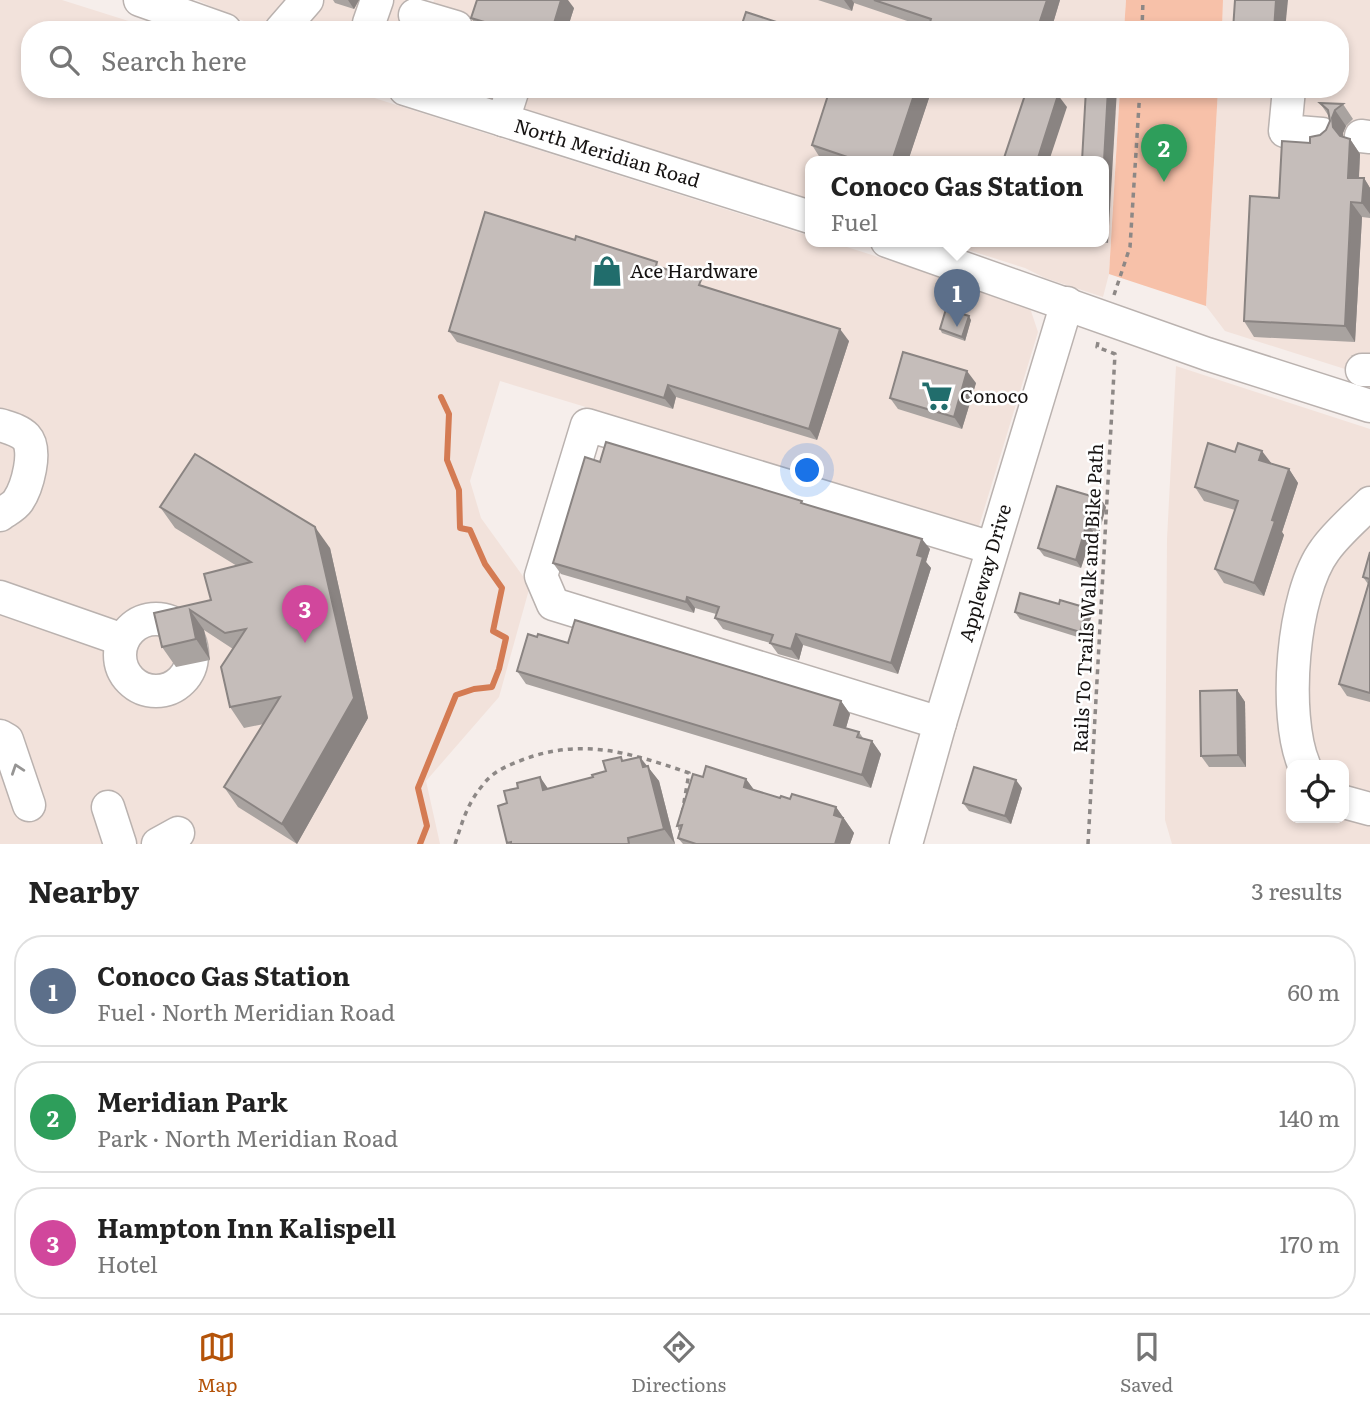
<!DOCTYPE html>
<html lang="en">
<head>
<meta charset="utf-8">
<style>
  body { margin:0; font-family:Literata,serif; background:#f6f6f6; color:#222 }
  .controls { position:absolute; right:21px; bottom:21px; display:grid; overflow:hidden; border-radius:14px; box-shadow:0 4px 10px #0003 }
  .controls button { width:63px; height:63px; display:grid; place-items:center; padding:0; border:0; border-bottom:2px solid #e0e0e0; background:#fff; color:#222; font:35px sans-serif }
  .you { position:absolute; left:808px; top:471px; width:24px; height:24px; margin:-18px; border:5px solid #fff; border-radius:50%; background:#1a73e8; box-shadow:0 0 0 10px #1a73e833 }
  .badge { display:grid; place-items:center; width:46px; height:46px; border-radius:50%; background:#b45309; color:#fff; font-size:23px; font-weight:700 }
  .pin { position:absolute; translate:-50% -58px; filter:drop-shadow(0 2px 4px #0008) }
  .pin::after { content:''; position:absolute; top:37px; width:24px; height:21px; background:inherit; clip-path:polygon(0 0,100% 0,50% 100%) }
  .popup { position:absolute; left:805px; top:156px; width:304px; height:91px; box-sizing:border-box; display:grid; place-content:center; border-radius:14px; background:#fff; filter:drop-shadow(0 2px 5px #0005); font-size:23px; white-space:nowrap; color:#767676 }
  .popup b { font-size:26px; color:#222 }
  .popup::after { content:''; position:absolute; left:50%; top:100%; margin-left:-14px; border:14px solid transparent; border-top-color:#fff }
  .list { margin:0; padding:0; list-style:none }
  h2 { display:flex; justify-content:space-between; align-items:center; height:91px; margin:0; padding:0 28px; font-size:30px }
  h2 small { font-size:23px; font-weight:400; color:#767676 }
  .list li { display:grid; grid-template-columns:46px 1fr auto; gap:21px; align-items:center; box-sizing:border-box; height:112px; margin:0 14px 14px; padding:0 14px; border:2px solid #e0e0e0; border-radius:28px }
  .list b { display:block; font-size:26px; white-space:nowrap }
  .list p { margin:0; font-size:23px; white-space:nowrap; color:#767676 }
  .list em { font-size:23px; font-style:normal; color:#767676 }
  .icon { flex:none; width:38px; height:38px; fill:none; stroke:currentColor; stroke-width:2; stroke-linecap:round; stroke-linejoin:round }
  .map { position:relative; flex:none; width:1370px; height:844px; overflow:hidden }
  .search { position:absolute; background:#fff; box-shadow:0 4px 10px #0003; left:21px; right:21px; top:21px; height:77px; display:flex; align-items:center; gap:18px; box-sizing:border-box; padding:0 24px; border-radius:28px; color:#767676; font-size:26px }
  .sheet { height:469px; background:#fff }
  nav { display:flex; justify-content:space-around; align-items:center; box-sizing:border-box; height:98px; border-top:2px solid #e0e0e0; background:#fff; font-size:19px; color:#767676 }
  nav a { display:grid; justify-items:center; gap:4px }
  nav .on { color:#b45309 }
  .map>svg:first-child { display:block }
  .built { fill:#f2e2db; fill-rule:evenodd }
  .green { fill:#f7c1a9 }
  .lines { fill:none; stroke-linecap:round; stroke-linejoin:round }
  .stream { stroke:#d47b53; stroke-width:6 }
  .minor-casing { stroke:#bab2af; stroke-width:35 }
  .path { stroke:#8d8886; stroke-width:3.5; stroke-dasharray:5 5; stroke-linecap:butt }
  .minor { stroke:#fff; stroke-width:32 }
  .wall { fill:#a9a3a0 }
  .shaded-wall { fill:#8a8482 }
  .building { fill:#c5bdba; stroke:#8a8482; stroke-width:2 }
  .oneway { stroke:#969594 }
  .labels { text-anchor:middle; stroke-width:5; stroke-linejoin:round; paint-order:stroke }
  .street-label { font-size:19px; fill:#161312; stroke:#fff }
  .poi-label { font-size:19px; fill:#161312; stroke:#fff; text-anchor:start }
</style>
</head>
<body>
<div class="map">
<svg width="1370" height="844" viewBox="0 0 1370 844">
  <rect width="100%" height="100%" fill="#f6eeeb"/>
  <g class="built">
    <polygon points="0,0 62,0 157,30 30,30 30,89 346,89 810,236 810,241 828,241 1029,305 1038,332 979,526 500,381 470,481 481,518 530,586 499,697 426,781 440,844 0,844"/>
    <polygon points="197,0 405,0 396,30 271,30 241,20"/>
    <polygon points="434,0 1126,0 1124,30 425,30"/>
    <polygon points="1223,0 1370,0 1370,374 1367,376 1225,331 1206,306 1218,89 1340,89 1340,30 1222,30"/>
    <polygon points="460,89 1120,89 1109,274 1103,297 1045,278 1025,268 940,241 1104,241 1104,161 810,161 810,200"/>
    <path d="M1176 366 1370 429V844H1172L1165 820 1167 539ZM1291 765H1344V818H1291Z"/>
  </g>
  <g class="green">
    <polygon points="1126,0 1223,0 1222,30 1124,30"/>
    <polygon points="1120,89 1218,89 1206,306 1109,274"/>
  </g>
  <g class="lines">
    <polyline class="stream" points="420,844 427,826 418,788 456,695 474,689 492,687 499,669 506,638 493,631 502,588 485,564 470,530 460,528 459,490 447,460 449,414 441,397"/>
    <defs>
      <g id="minor">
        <polyline points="140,0 225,30"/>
        <polyline points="415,15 456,27"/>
        <polyline points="369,23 377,0"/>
        <polyline points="281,30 307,0"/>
        <polyline points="405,89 810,217"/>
        <polyline points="1289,89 1285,131 1322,134"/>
        <polyline points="503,120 513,89"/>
        <polyline points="1361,136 1370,137"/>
        <polyline points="887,241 1207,354 1370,406"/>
        <polyline points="1362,370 1370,370"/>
        <path d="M0 425C9 428 19 430 26 437 38 450 27 488 18 501 14 507 5 511 0 515"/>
        <polyline points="0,597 123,640"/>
        <circle cx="156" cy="655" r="36"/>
        <polyline points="940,723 553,604 541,576 587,425 992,548"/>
        <polyline points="0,736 7,740 29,805"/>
        <path d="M1304 765C1283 715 1292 594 1325 550 1337 533 1355 518 1370 503"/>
        <polyline points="1344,802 1370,809"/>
        <polyline points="108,807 120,844"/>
        <polyline points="158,844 178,833"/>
        <polyline points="906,844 940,723 1067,303"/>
      </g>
    </defs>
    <use href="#minor" class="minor-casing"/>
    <g class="path">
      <polyline points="1142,30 1143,0"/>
      <polyline points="1114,295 1130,247 1140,89"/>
      <polyline points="680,825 681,844"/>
      <path d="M455 844C462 823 467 804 482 786 492 772 506 766 522 760 582 737 631 753 689 773L682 814"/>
      <polyline points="1088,844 1115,354 1097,347 1098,342"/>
    </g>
    <use href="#minor" class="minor"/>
  </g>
  <g class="wall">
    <polygon points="333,0 359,0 354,9 335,3"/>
    <polygon points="818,0 1060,0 1051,30 928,30 928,28 854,3 852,11"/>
    <polygon points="574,8 567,30 480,30 471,18"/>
    <polygon points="813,89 932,89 908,161 822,161 812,145 829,94"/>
    <polygon points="1320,103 1343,104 1353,119 1346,126 1343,133 1343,137 1350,139 1360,154 1359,178 1364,178 1370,188 1370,218 1362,217 1355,342 1254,337 1244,321 1279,198 1310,143 1326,130 1330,121 1328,115"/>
    <polygon points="1104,161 1108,243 1087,242 1086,241 1104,241"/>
    <polygon points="660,267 706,287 849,341 817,440 676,397 673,409 457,342 449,331"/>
    <polygon points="971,320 965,341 942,333 940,329"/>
    <polygon points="976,383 962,429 898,409 890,398"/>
    <polygon points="600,462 804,504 930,549 926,562 931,568 898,674 803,645 799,660 778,654 770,643 723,629 715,618 716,614 695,608 694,613 561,574 553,563"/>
    <polygon points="1271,463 1289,469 1298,483 1282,532 1284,535 1264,596 1224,583 1215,569 1235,510 1204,501 1195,487"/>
    <polygon points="160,507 330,548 368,718 297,844 238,807 224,787 264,724 244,728 230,707 233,649 204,630 210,660 176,667 162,647 154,613 211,600 237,566 175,528"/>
    <polygon points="1106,507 1099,533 1093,531 1081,568 1044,556 1038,548"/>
    <polygon points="1370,552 1370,702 1347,696 1339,684 1368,584 1363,577"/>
    <polygon points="1087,608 1092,615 1084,639 1020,619 1015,612"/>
    <polygon points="537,637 568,643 841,701 850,714 846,728 859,732 863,738 872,741 881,754 871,788 526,684 517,671"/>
    <polygon points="1237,690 1245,702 1246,767 1209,767 1201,756"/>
    <polygon points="624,761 647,766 659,781 675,844 508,844 498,806 507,803 518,788 540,777 548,789 593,777"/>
    <polygon points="703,777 746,779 754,790 780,798 836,807 854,833 850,844 683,844 678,838 680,831 677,826"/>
    <polygon points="1022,788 1011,824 969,811 963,803"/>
  </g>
  <g class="shaded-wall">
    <polygon points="348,0 359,0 354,9"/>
    <polygon points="561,0 568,0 574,8 567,30 552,30"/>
    <polygon points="844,0 852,0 854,3 852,11"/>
    <polygon points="1047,0 1060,0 1051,30 1037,30"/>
    <polygon points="1276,0 1288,0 1285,30 1274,30"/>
    <polygon points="916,89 932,89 908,161 892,161"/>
    <polygon points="1108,89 1117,89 1108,243 1104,237 1104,161"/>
    <polygon points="1058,95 1067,107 1049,161 1037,161"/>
    <polygon points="1335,110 1346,126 1343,133 1344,143 1333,127 1332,118"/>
    <polygon points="1350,139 1360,154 1358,193 1348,178"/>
    <polygon points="1364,178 1370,188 1370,214 1362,203"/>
    <polygon points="1351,202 1362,217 1355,342 1345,326"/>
    <polygon points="969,316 971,320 965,341 962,337"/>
    <polygon points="840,329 849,341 817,440 809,429"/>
    <polygon points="967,371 976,383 962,429 954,417"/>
    <polygon points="668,385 676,397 673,409 664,398"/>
    <polygon points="1262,451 1272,464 1259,460"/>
    <polygon points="1289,469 1298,483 1282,532 1284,535 1264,596 1254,583 1272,520"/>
    <polygon points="1101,499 1106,507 1099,533 1093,525"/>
    <polygon points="1087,523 1093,531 1081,568 1076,560"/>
    <polygon points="315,527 330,548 368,718 297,844 282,824"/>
    <polygon points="922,539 930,549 926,562 931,568 898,674 891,663"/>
    <polygon points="687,597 695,608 694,613 686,602"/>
    <polygon points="1087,608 1092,615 1084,639 1080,632"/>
    <polygon points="190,610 204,630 210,660 196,639"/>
    <polygon points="796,634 803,645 799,660 791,649"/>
    <polygon points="1237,690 1245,702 1246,767 1238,755"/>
    <polygon points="841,701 850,714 843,738 834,725"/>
    <polygon points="872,741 881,754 871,788 862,775"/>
    <polygon points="640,757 659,781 675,844 664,829 643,767"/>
    <polygon points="540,777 551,793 543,790"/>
    <polygon points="746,779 757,794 744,787"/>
    <polygon points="1016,780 1022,788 1011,824 1005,816"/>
    <polygon points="836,807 854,833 850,844 835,844 834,815"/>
  </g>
  <g class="building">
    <polygon points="477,0 561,0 552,30 491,30 485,22 471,18"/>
    <polygon points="874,0 1047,0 1037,30 929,30 928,29 931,19"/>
    <polygon points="1235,0 1276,0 1274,30 1233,30"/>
    <polygon points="746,12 801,30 740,30"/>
    <polygon points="830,89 916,89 892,161 859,161 812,145"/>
    <polygon points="1027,89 1040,89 1058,95 1037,161 1003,161"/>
    <polygon points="1086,89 1108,89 1104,161 1082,161"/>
    <polygon points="1320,103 1343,104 1335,110 1332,118 1333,127 1340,136 1350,139 1348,178 1364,178 1362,203 1351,202 1345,326 1244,321 1250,196 1279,198 1282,141 1310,143 1310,137 1320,135 1326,130 1330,121 1328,110"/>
    <polygon points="485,212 575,240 576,236 657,262 656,266 701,280 699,285 840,329 809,429 668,385 664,398 449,331"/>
    <polygon points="946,309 969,316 962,337 940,329"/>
    <polygon points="903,352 967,371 954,417 890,398"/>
    <polygon points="606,442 802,501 801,503 922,539 917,555 923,557 891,663 796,634 791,649 770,643 773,635 715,618 719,607 687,597 686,602 553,563 585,457 600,462"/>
    <polygon points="1208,443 1235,452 1238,443 1262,451 1259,460 1289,469 1272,520 1275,521 1254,583 1215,569 1238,501 1195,487"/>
    <polygon points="195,454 315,527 354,698 282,824 224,787 280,697 230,707 221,667 246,629 225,633 190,610 196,639 162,647 154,613 211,600 204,574 251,562 160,507"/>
    <polygon points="1057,486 1101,499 1093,525 1087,523 1076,560 1038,548"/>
    <polygon points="1370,552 1370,693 1339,684 1370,579 1363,577"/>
    <polygon points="1020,593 1059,604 1060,600 1087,608 1080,632 1015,612"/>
    <polygon points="575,620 841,701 834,725 859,732 857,737 872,741 862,775 517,671 528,634 537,637 538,634 568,643"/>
    <polygon points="1237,690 1238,755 1201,756 1200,691"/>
    <polygon points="621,757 622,761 640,757 643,767 648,766 664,829 628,838 629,844 511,844 511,842 507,843 498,806 507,803 504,791 518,788 517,783 540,777 543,790 593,777 592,775 606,771 603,761"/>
    <polygon points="706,766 746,779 744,787 780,798 781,796 790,799 792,794 836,807 834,815 843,818 835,844 696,844 678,838 682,825 677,826 693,774 703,777"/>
    <polygon points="974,767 1016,780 1005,816 963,803"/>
  </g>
  <defs><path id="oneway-chevron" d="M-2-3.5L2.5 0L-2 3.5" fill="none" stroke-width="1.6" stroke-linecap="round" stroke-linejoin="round" transform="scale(1.75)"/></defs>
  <use class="oneway" href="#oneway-chevron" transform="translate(17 769) rotate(-109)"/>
  <defs>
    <symbol id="shop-bare" viewBox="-9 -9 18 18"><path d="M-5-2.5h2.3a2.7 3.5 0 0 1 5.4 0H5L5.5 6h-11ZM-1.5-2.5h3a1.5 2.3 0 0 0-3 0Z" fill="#216d6c" stroke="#fff" stroke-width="2.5" paint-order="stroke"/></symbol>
    <symbol id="supermarket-bare" viewBox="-9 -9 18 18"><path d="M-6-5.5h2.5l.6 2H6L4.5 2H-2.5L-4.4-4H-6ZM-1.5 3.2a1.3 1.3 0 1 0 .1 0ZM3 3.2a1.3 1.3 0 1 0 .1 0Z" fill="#216d6c" stroke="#fff" stroke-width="2.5" paint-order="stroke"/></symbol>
  </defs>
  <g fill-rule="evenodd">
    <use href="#shop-bare" x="585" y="249" width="44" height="44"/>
    <use href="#supermarket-bare" x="915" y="374" width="44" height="44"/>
  </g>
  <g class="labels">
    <g class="street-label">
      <text transform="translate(607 153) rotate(17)" y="7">North Meridian Road</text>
      <text transform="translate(985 573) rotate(-74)" y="7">Appleway Drive</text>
      <text transform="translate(1088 598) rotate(-87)" y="7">Rails To Trails Walk and Bike Path</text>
    </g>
    <g class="poi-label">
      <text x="630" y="278">Ace Hardware</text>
      <text x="960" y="403">Conoco</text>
    </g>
  </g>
</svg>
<div class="controls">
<button><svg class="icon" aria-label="locate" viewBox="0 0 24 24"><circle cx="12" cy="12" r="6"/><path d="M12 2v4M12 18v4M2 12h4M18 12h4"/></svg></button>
</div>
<div class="you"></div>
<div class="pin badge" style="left:957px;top:327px;background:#5c6f8a">1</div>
<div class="popup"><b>Conoco Gas Station</b>Fuel</div>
<div class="pin badge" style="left:1164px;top:182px;background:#2e9e5b">2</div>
<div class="pin badge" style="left:305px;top:643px;background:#d1479c">3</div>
<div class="search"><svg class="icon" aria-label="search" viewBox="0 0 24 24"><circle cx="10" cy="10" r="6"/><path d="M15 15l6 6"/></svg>Search here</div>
</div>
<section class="sheet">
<h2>Nearby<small>3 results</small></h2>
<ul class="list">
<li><span class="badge" style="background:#5c6f8a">1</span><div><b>Conoco Gas Station</b><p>Fuel · North Meridian Road</p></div><em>60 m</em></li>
<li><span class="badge" style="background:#2e9e5b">2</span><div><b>Meridian Park</b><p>Park · North Meridian Road</p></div><em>140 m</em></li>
<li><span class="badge" style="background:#d1479c">3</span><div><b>Hampton Inn Kalispell</b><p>Hotel</p></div><em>170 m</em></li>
</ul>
</section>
<nav>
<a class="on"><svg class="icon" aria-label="map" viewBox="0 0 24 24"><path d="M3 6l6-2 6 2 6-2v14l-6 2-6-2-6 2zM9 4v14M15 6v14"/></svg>Map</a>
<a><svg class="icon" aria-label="directions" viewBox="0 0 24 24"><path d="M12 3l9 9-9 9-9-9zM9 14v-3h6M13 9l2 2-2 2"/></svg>Directions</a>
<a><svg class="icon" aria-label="saved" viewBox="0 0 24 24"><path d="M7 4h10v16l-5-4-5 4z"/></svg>Saved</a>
</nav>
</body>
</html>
